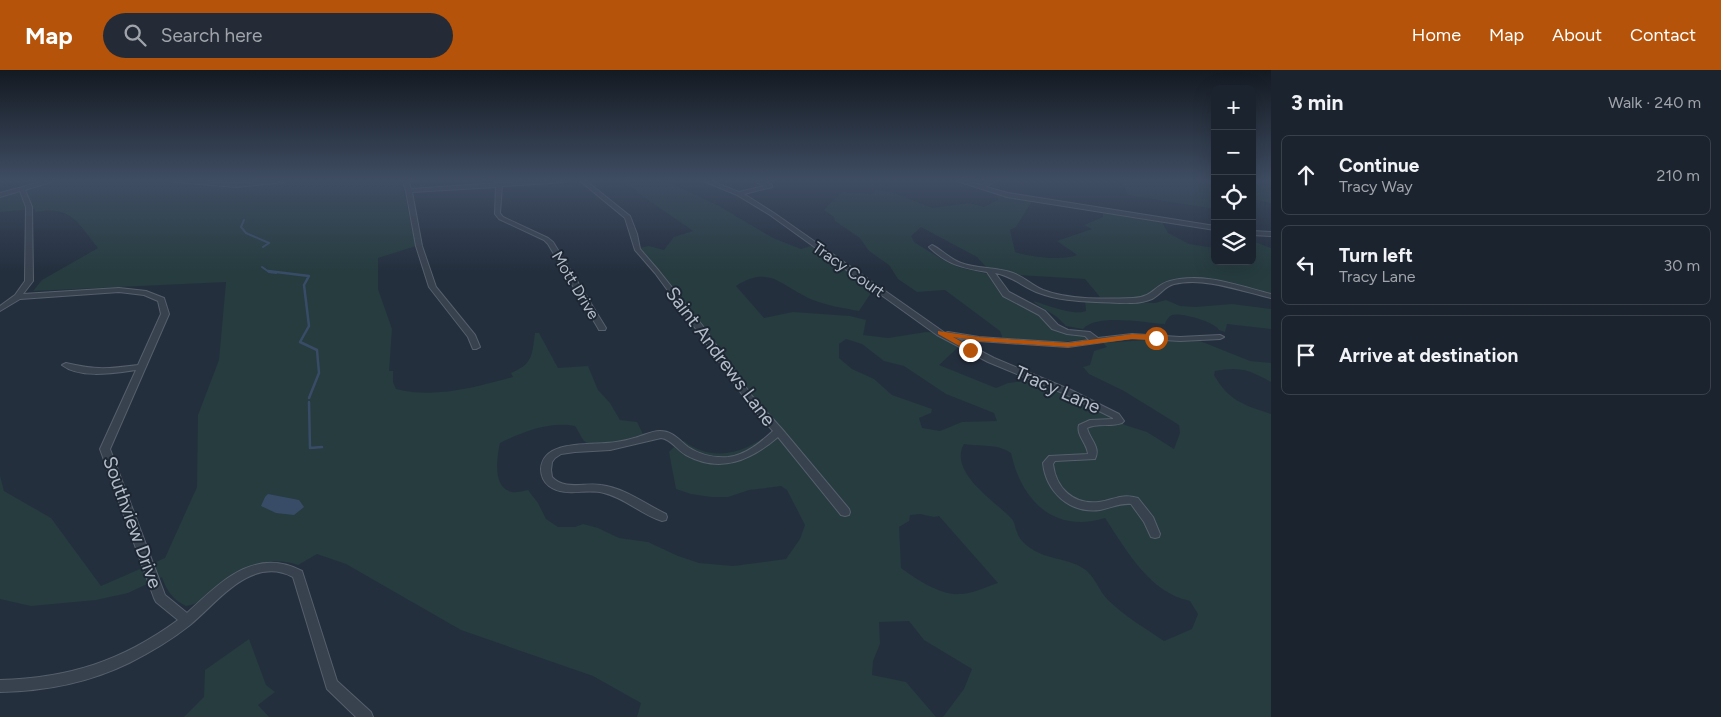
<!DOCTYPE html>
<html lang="en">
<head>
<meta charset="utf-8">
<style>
  body { margin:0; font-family:Figtree,sans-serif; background:#242b36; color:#f1f3f6 }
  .controls { position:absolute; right:15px; top:15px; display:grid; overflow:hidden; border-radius:8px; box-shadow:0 5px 20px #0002 }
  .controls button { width:45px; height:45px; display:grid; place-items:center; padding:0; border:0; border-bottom:1px solid #39404a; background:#1b232e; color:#f1f3f6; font:25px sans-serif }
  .stop { position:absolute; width:15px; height:15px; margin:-11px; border:4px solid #b45309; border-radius:50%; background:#fff }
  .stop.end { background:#b45309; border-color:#fff; box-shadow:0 1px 5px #0008 }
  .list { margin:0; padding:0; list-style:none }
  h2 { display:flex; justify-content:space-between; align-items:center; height:65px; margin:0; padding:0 20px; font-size:21px }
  h2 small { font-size:16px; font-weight:400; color:#a0a4aa }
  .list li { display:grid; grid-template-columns:32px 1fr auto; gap:15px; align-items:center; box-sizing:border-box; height:80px; margin:0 10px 10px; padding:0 10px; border:1px solid #39404a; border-radius:8px }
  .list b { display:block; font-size:19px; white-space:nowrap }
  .list p { margin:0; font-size:16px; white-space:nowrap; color:#a0a4aa }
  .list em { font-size:16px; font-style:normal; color:#a0a4aa }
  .icon { flex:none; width:28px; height:28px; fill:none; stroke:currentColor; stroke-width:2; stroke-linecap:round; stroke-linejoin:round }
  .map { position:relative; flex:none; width:1271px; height:647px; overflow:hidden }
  header { display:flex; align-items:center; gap:30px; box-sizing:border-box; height:70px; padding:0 25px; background:#b45309; color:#fff }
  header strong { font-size:24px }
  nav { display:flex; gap:28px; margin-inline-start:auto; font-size:18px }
  .search { width:350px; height:45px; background:#242b36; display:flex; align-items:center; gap:12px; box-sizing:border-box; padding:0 18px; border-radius:28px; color:#a0a4aa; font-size:19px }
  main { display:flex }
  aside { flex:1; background:#1b232e }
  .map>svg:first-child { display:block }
  .green { fill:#263c3f; fill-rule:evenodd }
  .water { fill:#394c67 }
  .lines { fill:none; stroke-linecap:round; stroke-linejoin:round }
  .stream-far1 { stroke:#394c67; stroke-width:2 }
  .stream { stroke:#394c67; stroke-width:2.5 }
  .street-casing { stroke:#565f6c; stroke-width:2 }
  .street { fill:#38414e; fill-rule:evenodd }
  .route { fill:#b45309 }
  .labels { text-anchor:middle; stroke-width:4; stroke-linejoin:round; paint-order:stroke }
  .far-street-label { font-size:16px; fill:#b4bcc9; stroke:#1d2633 }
  .street-label { font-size:19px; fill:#b4bcc9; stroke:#1d2633 }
</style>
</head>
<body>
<header>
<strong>Map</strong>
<div class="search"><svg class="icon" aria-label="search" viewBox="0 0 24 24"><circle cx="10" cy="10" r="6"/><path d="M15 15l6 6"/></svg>Search here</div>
<nav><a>Home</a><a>Map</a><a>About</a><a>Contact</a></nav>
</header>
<main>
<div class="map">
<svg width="1271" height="647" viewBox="0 0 1271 647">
  <rect width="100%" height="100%" fill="#242f3e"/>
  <g class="green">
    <path d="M61 110H200L194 114 228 116 296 110H401L416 176 378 188V219L392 259 389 301H393V312L396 319C436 329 475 317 513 307L511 303C533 294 532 285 535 263H539L558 298 588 296 598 320 610 333 620 350 637 352 643 364C632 368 593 380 584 371 581 367 578 360 575 356 550 351 522 362 500 373 497 387 492 418 512 422 516 423 523 421 528 420L538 433 546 449 558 457H575L583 454 598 458 619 468 648 472 678 486 699 493 733 496 786 489 800 469 805 455 787 420 781 416 749 420 728 427H711L691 424 676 419 669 382 675 376 684 371C704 387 730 387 753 374 763 369 770 363 780 360L743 313 733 297 714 272 639 178 649 176 664 180 674 167 693 161 641 125 624 110H664L719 136 773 168 801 179 814 175 873 220 859 241C843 238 828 236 813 230 781 217 771 194 736 216L764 248 793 242 850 246 866 250 863 265 888 268 926 262 965 265 966 270 939 295 996 318 1008 313 1032 310 1075 328 1111 346 1125 355 1147 362 1174 379 1180 363 1179 355 1124 321 1089 304 1083 297 1090 295 1094 281 1107 277 1103 273 1145 270 1200 271 1250 291 1271 293V312C1250 300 1239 296 1215 301L1214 305C1229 331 1244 335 1271 344V647H943L964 619 972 599 924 570 909 551 879 552 880 574 873 591 872 605 906 612 936 647H637L641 633 593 606 461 560 346 494 317 484 298 495C266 484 240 499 216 519 206 527 199 534 186 536 173 530 166 520 162 507L128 523 96 530 31 536 0 529V406L4 421 51 448 101 516 165 488 197 417 198 345 219 290 226 212 33 221 42 210 98 178C78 153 71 135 36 142L34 139 0 142V126ZM846 269 862 274 884 291 904 296 946 324 994 343 997 351 962 352 940 361 922 358 919 348 931 343 932 339 892 325 874 309 852 299 839 288V274ZM964 374C981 377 996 373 1011 383 1021 430 1054 464 1105 448 1126 480 1150 523 1190 531L1198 544 1192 559 1164 571C1145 558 1124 546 1108 530 1100 522 1096 510 1088 502 1074 489 1051 490 1035 481 1028 477 1019 470 1017 462 1015 458 1015 452 1011 448 995 431 948 402 964 374ZM920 444 934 447 939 446 998 513C986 517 974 523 961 524 941 526 916 509 901 498L899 457 909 451 910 445Z"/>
    <polygon points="1125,110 1215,110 1215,139 1128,125 1123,114"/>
    <polygon points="1252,111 1257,111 1271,121 1271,133 1252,129"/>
    <path d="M876 120 892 122 932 138 969 133 984 137 998 130 997 125 1032 131 1016 157 1010 160 1015 182C1030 187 1062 191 1077 185L1057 171 1092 159 1084 155 1103 147V143L1162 152 1168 163 1189 174 1215 178V191H1252V171L1271 178V224C1242 217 1202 204 1172 210 1161 212 1157 217 1149 223 1136 232 1115 228 1100 227L1085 209 1018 205 987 198 977 187 921 157 911 166 914 172 943 190 958 197 988 204 1003 224 1040 246 1055 260 1061 263 1086 267 1089 269 1049 273 1003 269 1000 261 945 220 917 222 898 209 889 195 869 181 860 168 835 151 834 147 824 140 842 122 872 124Z"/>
    <path d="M1085 230 1155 233 1166 230 1180 236 1195 237 1232 234 1271 239V259L1227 254 1225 262 1219 260C1215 252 1181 242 1172 245 1168 247 1166 251 1165 254 1145 253 1097 243 1083 259L1066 256 1057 247 1035 233 1034 231C1046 235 1074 246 1086 241Z"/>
    <polygon points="249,569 266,615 275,622 258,635 269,647 184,647 204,627 205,600"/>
  </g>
  <polygon class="water" points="268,424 299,430 304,437 294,445 276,443 261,436 265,427"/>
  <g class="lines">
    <g class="stream-far1">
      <polyline points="0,112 5,110"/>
      <polyline points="244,150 241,157 246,163 269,173 263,177"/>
      <polyline points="262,197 269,202 276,203"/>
    </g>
    <g class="stream">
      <polyline points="268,201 309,206 304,215 309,256 300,272 317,280 319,303 309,328"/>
      <polyline points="309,332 310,378 322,377"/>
    </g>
    <defs>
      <g id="street">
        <path d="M48 110H57L25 120 32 137 33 211 23 224 119 218 146 221 164 228 169 244 110 379 165 525 187 543C220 513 254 476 302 501L337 611 371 642 373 647H356L327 619 293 507C251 485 218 532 190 555 171 570 151 582 129 593 88 613 45 621 0 622V610C69 608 122 591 178 550L156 532 154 528 100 379 136 300C114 303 80 309 62 295L66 293C96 300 108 299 138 295L161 244 158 231 144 225 119 222 20 229 0 241V236L15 225 25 211 26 137 20 121 0 127V123Z"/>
        <path d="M172 110C194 110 215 114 236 113 253 113 270 110 288 110L285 112 236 117 175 112Z"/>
        <polygon points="402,110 408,110 411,119 543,110 569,110 566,112 502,116 500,143 503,147 548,168 553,172 606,258 605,260 599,260 598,258 548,174 544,170 499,149 495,144 496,117 412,122 422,176 436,217 475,265 480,277 476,279 473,279 468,267 429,217 416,176 406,121"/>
        <path d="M579 110H585L630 146 637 164 640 179 659 201 702 255 752 326 782 359 849 439 850 442 849 445 845 446 841 445 778 367C751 390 721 404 686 385 677 380 671 369 661 368L610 380 575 382 561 384 555 388 552 392 551 400 552 407C565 421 585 412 601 415 625 418 645 434 666 444L667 447 666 450 662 451C642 445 625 428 604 423 586 418 565 428 549 416 544 412 541 406 541 399 543 368 594 376 616 372 622 371 628 370 634 368 643 366 651 361 660 361 673 361 679 370 688 377 700 385 715 388 728 387 746 385 761 372 773 361L746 330 696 259 655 203 635 180 625 148Z"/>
        <path d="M701 110H709L739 122 764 116 752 110H760L772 115V117L744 124 774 143 945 263 948 262 979 267 1068 273 1089 270 1085 266 1067 264 1052 259 1039 245 1003 226 987 202C963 198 948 195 930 178L929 177 932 175C942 180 950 189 961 193 978 199 996 197 1013 203 1024 207 1032 215 1043 220 1068 230 1107 229 1133 228 1154 227 1154 215 1170 211 1204 202 1239 216 1271 224V228C1240 221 1206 207 1174 214 1165 216 1160 225 1152 229 1136 236 1113 232 1096 232 1077 231 1057 230 1039 223 1022 217 1015 207 995 203L1009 222 1045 241 1058 255 1068 260 1090 262 1098 268 1132 264 1180 267 1220 265 1224 267 1220 269 1180 271 1132 268 1068 277 979 271 954 267 994 288 1071 320 1119 344 1124 351 1122 353C1111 357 1097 353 1087 358 1090 370 1101 377 1095 389L1055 391 1053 394C1056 418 1073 435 1099 432 1114 430 1121 423 1138 428L1153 447 1160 464 1159 467 1155 468 1151 467 1144 452 1131 434C1119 433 1111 438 1100 440 1070 444 1046 422 1043 393L1049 386 1088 384C1087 373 1076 365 1079 355L1090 350 1113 349V348L1065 324 988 292 937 265 770 145 737 125Z"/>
        <polygon points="954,110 963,110 981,115 990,110 997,110 986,117 1008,123 1215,156 1215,160 1007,127"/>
        <polygon points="1252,161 1271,162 1271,166 1252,165"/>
      </g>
    </defs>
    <use href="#street" class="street-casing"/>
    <use href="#street" class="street"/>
  </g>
  <linearGradient id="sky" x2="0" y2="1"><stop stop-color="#141a22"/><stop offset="0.55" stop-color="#3f4d63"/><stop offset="1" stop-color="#3f4d63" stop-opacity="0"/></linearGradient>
  <rect width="1271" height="201" fill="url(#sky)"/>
  <polygon class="route" points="938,261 979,267 1068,273 1132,264 1156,265 1159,268 1156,270 1132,269 1068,277 979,271 953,267 973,278 974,280 970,282 938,264"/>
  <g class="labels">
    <g class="far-street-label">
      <text transform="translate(849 199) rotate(35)" y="6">Tracy Court</text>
      <text transform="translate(576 215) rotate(59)" y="6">Mott Drive</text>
    </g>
    <g class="street-label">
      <text transform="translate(721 286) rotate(53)" y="7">Saint Andrews Lane</text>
      <text transform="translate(1058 319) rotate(24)" y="7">Tracy Lane</text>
      <text transform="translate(133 452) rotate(70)" y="7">Southview Drive</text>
    </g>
  </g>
</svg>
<div class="controls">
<button>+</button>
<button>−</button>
<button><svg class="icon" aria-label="locate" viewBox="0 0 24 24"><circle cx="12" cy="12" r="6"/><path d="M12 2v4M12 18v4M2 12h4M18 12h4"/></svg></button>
<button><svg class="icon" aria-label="layers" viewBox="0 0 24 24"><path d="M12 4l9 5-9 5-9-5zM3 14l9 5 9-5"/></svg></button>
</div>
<div class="stop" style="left:1156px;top:268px"></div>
<div class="stop end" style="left:970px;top:280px"></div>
</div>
<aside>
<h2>3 min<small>Walk · 240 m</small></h2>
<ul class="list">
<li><svg class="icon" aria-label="ahead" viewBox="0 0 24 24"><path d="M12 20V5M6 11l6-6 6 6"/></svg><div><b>Continue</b><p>Tracy Way</p></div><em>210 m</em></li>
<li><svg class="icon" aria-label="left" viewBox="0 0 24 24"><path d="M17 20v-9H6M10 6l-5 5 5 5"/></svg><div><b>Turn left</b><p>Tracy Lane</p></div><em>30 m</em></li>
<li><svg class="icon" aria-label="arrive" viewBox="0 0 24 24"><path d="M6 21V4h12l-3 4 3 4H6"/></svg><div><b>Arrive at destination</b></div></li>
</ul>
</aside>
</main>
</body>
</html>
